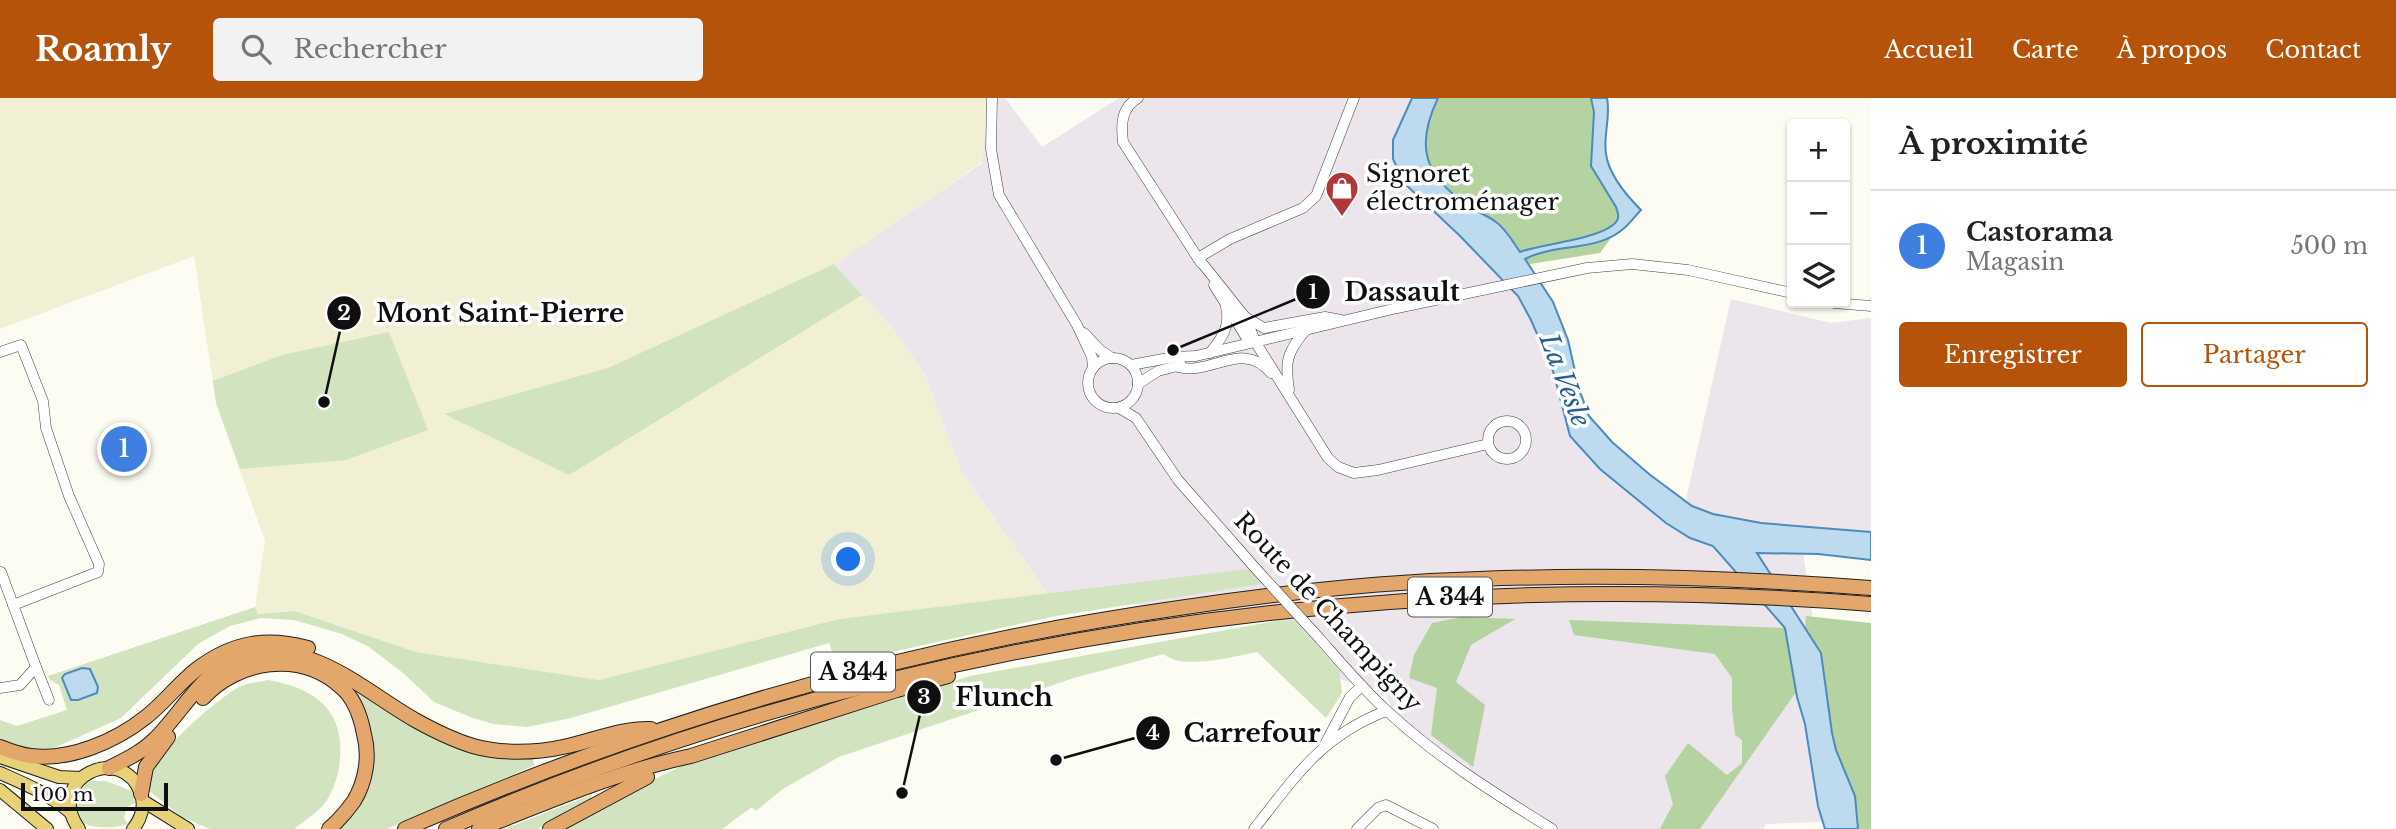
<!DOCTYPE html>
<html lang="fr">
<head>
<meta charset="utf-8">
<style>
  body { margin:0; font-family:"Libre Baskerville",serif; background:#f2f2f2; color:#222 }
  .controls { position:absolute; right:21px; top:21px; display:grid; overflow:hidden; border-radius:7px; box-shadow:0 2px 5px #0004 }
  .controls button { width:63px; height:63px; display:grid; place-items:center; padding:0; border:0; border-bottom:2px solid #e0e0e0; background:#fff; color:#222; font:35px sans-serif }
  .scale { position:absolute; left:21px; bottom:18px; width:147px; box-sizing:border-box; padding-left:7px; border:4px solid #0f0f0f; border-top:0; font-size:19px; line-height:24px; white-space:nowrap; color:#0f0f0f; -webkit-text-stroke:5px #fff; paint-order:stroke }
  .you { position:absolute; left:849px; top:462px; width:24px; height:24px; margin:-18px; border:5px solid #fff; border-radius:50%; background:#1a73e8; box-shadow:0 0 0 10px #1a73e833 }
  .badge { display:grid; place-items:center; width:46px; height:46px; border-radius:50%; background:#b45309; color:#fff; font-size:23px; font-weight:700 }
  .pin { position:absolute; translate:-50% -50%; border:4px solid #fff; box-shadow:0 2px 7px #0006 }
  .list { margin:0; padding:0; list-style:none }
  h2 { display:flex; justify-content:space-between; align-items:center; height:91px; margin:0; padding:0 28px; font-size:30px }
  h2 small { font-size:23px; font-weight:400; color:#767676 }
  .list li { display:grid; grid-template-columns:46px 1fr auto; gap:21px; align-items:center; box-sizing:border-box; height:112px; padding:0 28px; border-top:2px solid #e0e0e0 }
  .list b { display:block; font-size:26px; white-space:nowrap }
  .list p { margin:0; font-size:23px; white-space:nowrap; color:#767676 }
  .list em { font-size:23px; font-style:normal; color:#767676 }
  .actions { display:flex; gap:14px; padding:21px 28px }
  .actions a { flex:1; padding:16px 0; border:2px solid #b45309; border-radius:7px; text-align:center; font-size:24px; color:#b45309 }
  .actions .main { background:#b45309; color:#fff }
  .icon { flex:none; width:38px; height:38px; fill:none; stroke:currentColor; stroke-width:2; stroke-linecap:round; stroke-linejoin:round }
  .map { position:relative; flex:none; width:1871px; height:731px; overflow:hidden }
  header { display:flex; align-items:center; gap:42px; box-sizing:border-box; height:98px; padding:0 35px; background:#b45309; color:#fff }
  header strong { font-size:33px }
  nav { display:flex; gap:38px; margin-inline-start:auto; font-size:24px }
  .search { width:490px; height:63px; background:#f2f2f2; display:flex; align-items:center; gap:18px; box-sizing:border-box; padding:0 24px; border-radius:7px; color:#767676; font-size:26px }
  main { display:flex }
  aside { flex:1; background:#fff }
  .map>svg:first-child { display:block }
  .industrial { fill:#ece5ec }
  .farmland { fill:#f1f0d5 }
  .green { fill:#d1e4bf }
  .forest { fill:#b5d3a0 }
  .water { fill:#bddaef; stroke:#4c8bbd; stroke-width:2 }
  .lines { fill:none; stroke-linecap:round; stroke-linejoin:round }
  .minor-casing { stroke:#424242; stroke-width:11 }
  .major-casing { stroke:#202020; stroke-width:14 }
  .highway-casing { stroke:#202020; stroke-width:16 }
  .minor { stroke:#fff; stroke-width:10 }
  .major { stroke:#e8d278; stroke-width:12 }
  .highway { stroke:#e3a76b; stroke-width:14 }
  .minor-bridge-casing { stroke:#424242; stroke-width:11; stroke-linecap:butt }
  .minor-bridge { stroke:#fff; stroke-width:10 }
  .labels { text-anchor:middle; stroke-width:7; stroke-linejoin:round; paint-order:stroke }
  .shield { fill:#fff; stroke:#575757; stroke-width:2 }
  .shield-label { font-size:23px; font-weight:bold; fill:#0f0f0f }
  .poi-label { font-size:24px; fill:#0f0f0f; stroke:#fff; text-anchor:start }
  .street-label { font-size:24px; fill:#0f0f0f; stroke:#fff }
  .water-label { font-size:26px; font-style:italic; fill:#275e92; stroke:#fff }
  .leader { fill:none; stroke:#0f0f0f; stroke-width:2.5 }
  .callout-dot { fill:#0f0f0f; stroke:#fff; stroke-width:2.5 }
  .mark-label { font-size:21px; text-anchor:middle; font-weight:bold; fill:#fff }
  .callout-label { font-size:26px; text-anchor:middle; font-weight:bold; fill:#0f0f0f; stroke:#fff; stroke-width:7; stroke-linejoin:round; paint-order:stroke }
</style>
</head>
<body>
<header>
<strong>Roamly</strong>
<div class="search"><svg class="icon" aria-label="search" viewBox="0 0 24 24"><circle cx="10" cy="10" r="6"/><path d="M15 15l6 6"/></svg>Rechercher</div>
<nav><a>Accueil</a><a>Carte</a><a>À propos</a><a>Contact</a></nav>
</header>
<main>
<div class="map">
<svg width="1871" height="731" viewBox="0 0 1871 731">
  <rect width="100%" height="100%" fill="#fdfcf2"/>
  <polygon class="industrial" points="988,0 1005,0 1042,49 1119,0 1423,0 1555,233 1590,334 1684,410 1731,201 1831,225 1871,220 1871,447 1801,440 1843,723 1766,726 1763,731 1553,731 1400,634 1385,593 1342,582 1276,523 1048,496 961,373 924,275 892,230 834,166 982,65"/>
  <polygon class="farmland" points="0,0 988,0 982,64 835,167 892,230 924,275 961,373 1048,496 839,521 599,582 416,554 296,513 258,516 255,509 265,443 216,305 194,158 0,231"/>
  <g class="green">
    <polygon points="834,166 862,197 569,377 444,316 608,270"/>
    <polygon points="389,234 428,332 346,362 240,371 216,305 213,283 282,257"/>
    <polygon points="1248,471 1262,486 1056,518 837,566 829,545 571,620 527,629 493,626 470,619 434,604 403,575 369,549 342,536 294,522 261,520 230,528 198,546 121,620 54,650 29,651 0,642 0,622 17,628 67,612 59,587 50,582 48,578 255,509 258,516 295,513 416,554 599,582 839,521"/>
    <path d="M1294 522 1339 571 1342 595 1326 620 1257 554C1235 558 1181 573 1164 556L1074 580 839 659 783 691 756 713 752 709 722 731H562L623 696 684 667 970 578 1276 523Z"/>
    <path d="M268 582C314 590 344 611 340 660 339 675 335 689 327 702 320 713 305 722 294 731H210L182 719 148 692C149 687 149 681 151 676 159 651 218 600 241 588 249 585 260 584 268 582Z"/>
    <polygon points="344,585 441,642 532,660 535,667 387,731 336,731 372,653"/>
    <path d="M89 683H106L132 693 135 705 127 709 124 720 128 726C113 731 93 731 79 723 75 704 75 697 89 683Z"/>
    <polygon points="591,697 591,701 537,731 504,731"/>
  </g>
  <g class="forest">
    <polygon points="1423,0 1596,0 1601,66 1627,118 1600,155 1504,170 1398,51"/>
    <polygon points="1806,518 1871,525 1871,731 1858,731 1855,698 1836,652 1832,635 1821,555 1805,530"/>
    <polygon points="1462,519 1515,521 1471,547 1456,584 1485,607 1473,669 1431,637 1437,590 1409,580 1414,557 1432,525"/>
    <polygon points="1569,522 1785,530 1796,594 1700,731 1660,731 1673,706 1665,678 1688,645 1727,677 1742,665 1742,642 1735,637 1732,610 1732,580 1715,556 1574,537"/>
  </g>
  <g class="water">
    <path d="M1412 0H1438C1415 48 1424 77 1467 107 1476 114 1487 117 1496 124 1506 131 1513 144 1520 154 1539 146 1613 140 1618 120 1619 117 1617 112 1616 109L1591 68 1594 14 1591 0H1607C1611 19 1603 37 1606 56 1609 77 1626 97 1641 112 1635 118 1629 127 1622 132 1595 154 1555 145 1525 161L1553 204 1568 242 1579 291 1589 318 1612 344 1649 376 1692 408 1713 416 1761 425 1871 434V462L1818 456 1757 455 1821 555 1832 635 1836 652 1855 698 1858 731H1825L1818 708 1805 626 1797 599 1785 530 1713 448 1690 440 1666 425 1600 371 1570 338 1553 273 1531 222 1518 198 1460 138 1405 86 1393 61V42Z"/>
    <polygon points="82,570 90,571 98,589 97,595 78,602 71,602 62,580 65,576"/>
  </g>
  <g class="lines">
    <defs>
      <g id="minor">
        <polyline points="992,0 991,51 999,97 1077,227 1092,259 1093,270"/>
        <path d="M1138 0C1121 10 1121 26 1123 44L1201 165"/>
        <polyline points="1354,0 1316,98 1303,110 1230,141 1198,160 1245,219 1256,245 1328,360 1338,369 1354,375 1378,372 1488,346"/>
        <polyline points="1214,187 1246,239 1256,245"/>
        <polyline points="1834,205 1871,208"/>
        <polyline points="1245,219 1264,230 1325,219 1341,222"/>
        <polyline points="1084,235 1100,252 1112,260"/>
        <polyline points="0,254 21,247 43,303 46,330 69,398 99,466 98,474 13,507"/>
        <path d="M1210 255C1221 241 1231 229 1226 209"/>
        <circle cx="1113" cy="285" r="25"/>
        <polyline points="1131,267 1174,259 1196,258 1397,210 1587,170 1632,166 1688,172 1792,195"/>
        <path d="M1178 269C1211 278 1243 241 1271 275"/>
        <polyline points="1138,286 1158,273 1181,267"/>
        <path d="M1289 292C1285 265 1286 255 1305 233"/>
        <polyline points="1119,310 1136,320 1178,382 1257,472"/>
        <circle cx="1507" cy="342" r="19"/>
        <path d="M1320 541C1341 565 1362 590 1386 612 1436 659 1494 695 1552 731"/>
        <polyline points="36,569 49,602"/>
        <polyline points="0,590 20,587 36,569 1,474"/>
        <polyline points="1325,646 1350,599 1362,588"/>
        <path d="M1254 731C1296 678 1321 638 1386 613"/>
        <polyline points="1357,731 1378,710 1386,707 1433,731"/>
      </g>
      <g id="major">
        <polyline points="0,659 59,679 81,680"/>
        <path d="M0 675C25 686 49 696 70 714"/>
        <polyline points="0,692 47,731"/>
        <polyline points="143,703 188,731"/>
        <path d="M79 731C43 680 123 643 141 696 145 708 141 721 133 731"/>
      </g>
      <g id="highway">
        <path d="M203 600C238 562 300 552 341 589 354 600 361 620 364 636 370 658 366 683 354 703 347 713 338 723 329 731"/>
        <path d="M0 649C10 653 20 657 31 658 70 663 116 643 146 619 164 605 179 585 197 571 233 544 266 539 308 550"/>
        <path d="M109 670C125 662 142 654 154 642 182 615 203 571 242 559 309 539 361 591 415 622 433 632 453 642 473 648 500 656 536 655 563 649 593 643 620 630 651 631"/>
        <polyline points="141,696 146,669 168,639"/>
        <path d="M405 731C652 622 912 548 1179 510 1278 495 1378 484 1479 481 1610 476 1741 480 1871 490"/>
        <path d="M446 731C893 537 1387 468 1871 506"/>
        <path d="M479 731C548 704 619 673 691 658L897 592 948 578"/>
        <polyline points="550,731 647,679"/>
      </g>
    </defs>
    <use href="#minor" class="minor-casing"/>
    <use href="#major" class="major-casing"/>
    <use href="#highway" class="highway-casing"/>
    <use href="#minor" class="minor"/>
    <use href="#major" class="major"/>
    <use href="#highway" class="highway"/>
    <defs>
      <polyline id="minor-bridge" points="1257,472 1320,541"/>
    </defs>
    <use href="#minor-bridge" class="minor-bridge-casing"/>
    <use href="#minor-bridge" class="minor-bridge"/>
  </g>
  <defs>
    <symbol id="shop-pin" viewBox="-11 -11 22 30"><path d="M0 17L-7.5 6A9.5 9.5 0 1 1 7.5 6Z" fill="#af3737" stroke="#fff"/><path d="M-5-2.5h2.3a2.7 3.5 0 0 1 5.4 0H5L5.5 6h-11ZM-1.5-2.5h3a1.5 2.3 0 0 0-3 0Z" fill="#fff"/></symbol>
  </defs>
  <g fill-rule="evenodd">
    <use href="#shop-pin" x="1323" y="71" width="38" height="52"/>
  </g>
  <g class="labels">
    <g class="shield">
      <rect x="1408" y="479.5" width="84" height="39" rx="5"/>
      <rect x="811" y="554.5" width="84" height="39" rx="5"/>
    </g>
    <g class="shield-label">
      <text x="1450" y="507">A 344</text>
      <text x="853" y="582">A 344</text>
    </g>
    <g class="poi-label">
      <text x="1366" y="84">Signoret<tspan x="1366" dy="28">électroménager</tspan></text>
    </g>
    <g class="street-label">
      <text transform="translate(1328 514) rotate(47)" y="8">Route de Champigny</text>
    </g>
    <g class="water-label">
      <text transform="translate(1565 282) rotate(69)" y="9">La Vesle</text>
    </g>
  </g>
  <path class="leader" d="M1173 252L1313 194M324 304L344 215M902 695L924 599M1056 662L1153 635"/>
  <g class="callout-dot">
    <circle cx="1173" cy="252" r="7"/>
    <circle cx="324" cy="304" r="7"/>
    <circle cx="902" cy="695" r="7"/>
    <circle cx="1056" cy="662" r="7"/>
    <circle cx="1313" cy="194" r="18"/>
    <circle cx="344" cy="215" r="18"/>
    <circle cx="924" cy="599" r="18"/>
    <circle cx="1153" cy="635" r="18"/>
  </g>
  <g class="mark-label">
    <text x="1313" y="201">1</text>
    <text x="344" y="222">2</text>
    <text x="924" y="606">3</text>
    <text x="1153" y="642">4</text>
  </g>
  <g class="callout-label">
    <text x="1402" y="203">Dassault</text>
    <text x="500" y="224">Mont Saint-Pierre</text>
    <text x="1004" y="608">Flunch</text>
    <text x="1252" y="644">Carrefour</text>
  </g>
</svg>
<div class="controls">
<button>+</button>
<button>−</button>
<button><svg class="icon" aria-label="layers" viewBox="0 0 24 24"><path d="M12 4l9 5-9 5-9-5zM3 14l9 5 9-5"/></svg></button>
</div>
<div class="scale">100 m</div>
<div class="you"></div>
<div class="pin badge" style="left:124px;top:351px;background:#3f7fe0">1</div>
</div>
<aside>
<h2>À proximité<small></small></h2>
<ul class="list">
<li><span class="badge" style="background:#3f7fe0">1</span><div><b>Castorama</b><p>Magasin</p></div><em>500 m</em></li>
</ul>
<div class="actions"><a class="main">Enregistrer</a><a>Partager</a></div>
</aside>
</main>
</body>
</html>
